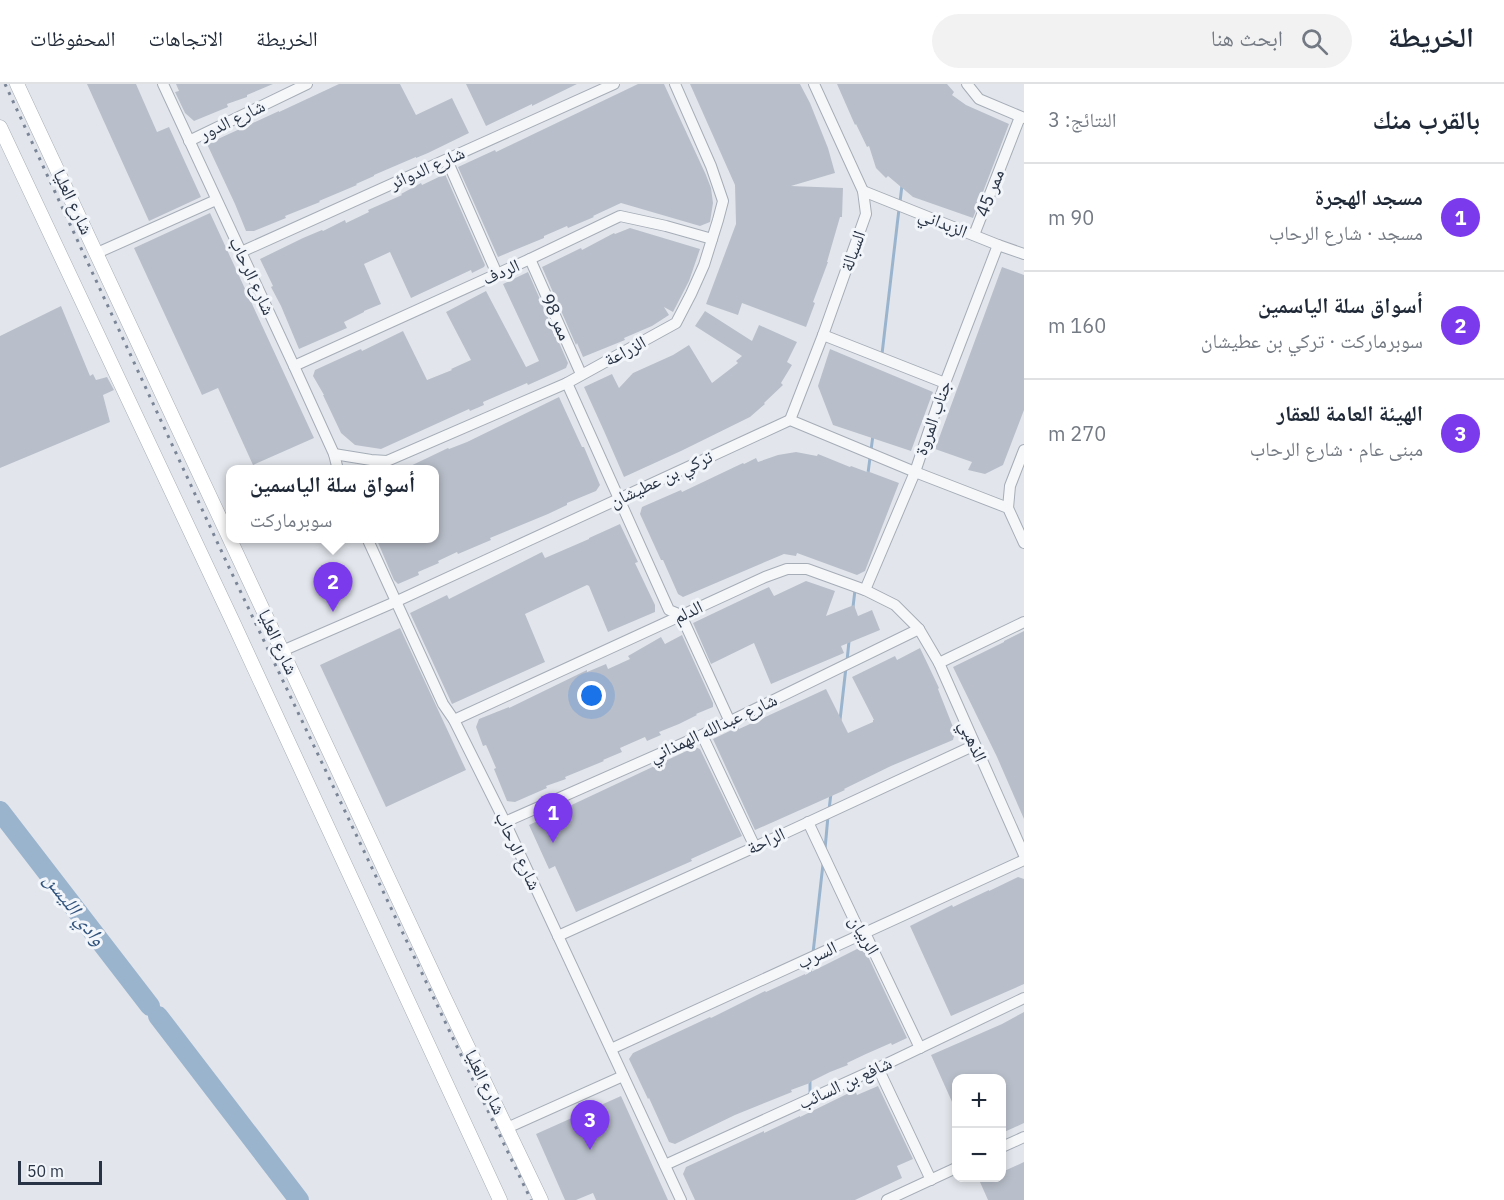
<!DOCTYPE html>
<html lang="ar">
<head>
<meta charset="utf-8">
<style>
  body { margin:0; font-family:"IBM Plex Sans","Noto Naskh Arabic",sans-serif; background:#f2f2f3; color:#1f2937; direction:rtl }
  .controls { position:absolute; right:18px; bottom:18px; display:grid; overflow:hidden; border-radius:12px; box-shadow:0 3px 9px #0003 }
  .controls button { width:54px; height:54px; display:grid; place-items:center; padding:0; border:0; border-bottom:2px solid #e0e1e3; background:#fff; color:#1f2937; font:30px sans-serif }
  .scale { position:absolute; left:18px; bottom:15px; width:84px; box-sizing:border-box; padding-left:6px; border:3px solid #283345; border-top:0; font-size:16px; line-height:21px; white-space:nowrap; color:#283345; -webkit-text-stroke:4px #f2f5f9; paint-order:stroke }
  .you { position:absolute; left:592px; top:612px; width:21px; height:21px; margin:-15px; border:4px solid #fff; border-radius:50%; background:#1a73e8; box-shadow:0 0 0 9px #1a73e833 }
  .badge { display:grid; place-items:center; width:39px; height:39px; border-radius:50%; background:#7c3aed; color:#fff; font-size:20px; font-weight:700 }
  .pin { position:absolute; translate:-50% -50px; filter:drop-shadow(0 2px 3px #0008) }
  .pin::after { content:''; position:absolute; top:32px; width:21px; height:18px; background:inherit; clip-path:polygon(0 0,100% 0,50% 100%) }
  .popup { position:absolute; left:226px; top:381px; width:213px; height:78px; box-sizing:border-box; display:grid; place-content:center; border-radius:12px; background:#fff; filter:drop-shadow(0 2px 4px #0005); font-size:20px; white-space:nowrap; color:#747a83 }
  .popup b { font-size:22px; color:#1f2937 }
  .popup::after { content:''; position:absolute; left:50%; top:100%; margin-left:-12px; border:12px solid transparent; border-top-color:#fff }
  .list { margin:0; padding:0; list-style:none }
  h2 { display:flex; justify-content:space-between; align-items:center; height:78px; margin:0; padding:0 24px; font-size:26px }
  h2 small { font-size:20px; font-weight:400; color:#747a83 }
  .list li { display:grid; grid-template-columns:39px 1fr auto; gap:18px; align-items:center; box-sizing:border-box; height:108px; padding:0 24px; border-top:2px solid #e0e1e3 }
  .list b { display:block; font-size:22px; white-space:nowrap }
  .list p { margin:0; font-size:20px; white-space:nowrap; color:#747a83 }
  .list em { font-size:20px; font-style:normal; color:#747a83 }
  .icon { flex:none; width:33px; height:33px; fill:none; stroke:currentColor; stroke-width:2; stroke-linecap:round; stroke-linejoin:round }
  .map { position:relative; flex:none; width:1024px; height:1116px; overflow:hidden; direction:ltr }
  header { display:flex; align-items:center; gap:36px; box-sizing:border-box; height:84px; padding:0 30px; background:#fff; border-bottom:2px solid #e0e1e3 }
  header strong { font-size:28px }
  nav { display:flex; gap:33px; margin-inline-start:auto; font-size:21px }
  .search { width:420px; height:54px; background:#f2f2f3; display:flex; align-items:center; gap:15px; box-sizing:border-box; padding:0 21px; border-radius:33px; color:#747a83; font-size:22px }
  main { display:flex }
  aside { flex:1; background:#fff }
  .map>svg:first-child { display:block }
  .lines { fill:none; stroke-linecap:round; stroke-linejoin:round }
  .stream { stroke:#9bb4ce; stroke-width:3 }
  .river { stroke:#9bb4ce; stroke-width:20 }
  .building { fill:#b9bfca }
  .street-casing { stroke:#a6adb7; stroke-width:12 }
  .secondary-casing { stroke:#a6adb7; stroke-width:15 }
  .street { stroke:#f6f7f9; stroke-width:10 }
  .secondary { stroke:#fff; stroke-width:14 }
  .rail { stroke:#7a8597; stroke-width:3; stroke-dasharray:3 6; stroke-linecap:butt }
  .labels { text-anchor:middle; stroke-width:6; stroke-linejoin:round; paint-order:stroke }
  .street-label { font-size:18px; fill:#283345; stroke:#f2f5f9 }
  .water-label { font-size:20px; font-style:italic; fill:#2f527d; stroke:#f2f5f9 }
</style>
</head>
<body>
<header>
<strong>الخريطة</strong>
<div class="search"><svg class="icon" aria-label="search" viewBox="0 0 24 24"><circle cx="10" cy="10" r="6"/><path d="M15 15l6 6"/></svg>ابحث هنا</div>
<nav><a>الخريطة</a><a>الاتجاهات</a><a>المحفوظات</a></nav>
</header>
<main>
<aside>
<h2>بالقرب منك<small>النتائج: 3</small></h2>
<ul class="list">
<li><span class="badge">1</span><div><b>مسجد الهجرة</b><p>مسجد · شارع الرحاب</p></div><em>90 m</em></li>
<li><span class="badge">2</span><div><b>أسواق سلة الياسمين</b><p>سوبرماركت · تركي بن عطيشان</p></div><em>160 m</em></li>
<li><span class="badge">3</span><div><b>الهيئة العامة للعقار</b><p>مبنى عام · شارع الرحاب</p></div><em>270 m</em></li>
</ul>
</aside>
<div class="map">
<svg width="1024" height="1116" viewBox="0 0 1024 1116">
  <rect width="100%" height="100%" fill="#e2e6ec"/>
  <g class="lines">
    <g class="stream">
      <polyline points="900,118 902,101"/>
      <polyline points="882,270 899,125"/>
      <polyline points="868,389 873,351"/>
      <polyline points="853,523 855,506"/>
      <polyline points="847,577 849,557"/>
      <polyline points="840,636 846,583"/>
      <polyline points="829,726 831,709"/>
      <polyline points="825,765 828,732"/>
      <polyline points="813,869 823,780"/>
      <polyline points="810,890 812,875"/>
      <polyline points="810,1013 810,995"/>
    </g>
    <g class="river">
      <polyline points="0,727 150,922"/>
      <polyline points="158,932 299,1116"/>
    </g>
  </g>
  <g class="building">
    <polygon points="87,0 136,0 157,48 169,43 201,113 149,137"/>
    <polygon points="176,0 273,0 247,11 247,13 227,20 228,23 194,37 185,29 175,8 179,7"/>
    <polygon points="339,0 400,0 416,31 452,14 469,49 428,69 416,74 416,73 374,91 374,92 356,100 357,101 319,117 320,118 285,132 286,134 254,147 246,147 235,120 207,60 279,27 279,28"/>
    <polygon points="466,0 577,0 532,22 532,20 486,42"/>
    <polygon points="638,0 664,0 706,91 711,104 713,119 710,138 700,142 621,119 593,132 594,133 568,144 567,142 544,152 544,154 498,173 458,83 495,66 496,68"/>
    <polygon points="690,0 800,0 810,19 828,64 835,89 791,102 843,104 842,133 840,133 827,178 828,178 813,218 815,219 806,243 742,219 738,231 706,220 736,140 735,101"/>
    <polygon points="837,0 947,0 954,8 952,11 966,21 1009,40 973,134 913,113 888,92 886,94 876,84 869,62 867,63 856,40 855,41"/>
    <polygon points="445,90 485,181 484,183 472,189 471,186 411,214 390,168 364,180 381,220 364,227 364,228 344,238 347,244 299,265 281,222 271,203 273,202 260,175 303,154 322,146 323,147 345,136 346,139 369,128 368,126 402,111 401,110 421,99 422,101"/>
    <polygon points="210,129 314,354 253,381 218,304 202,311 134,164"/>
    <polygon points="630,144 700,165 689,197 673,228 664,223 669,231 652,242 624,254 625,256 583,273 577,259 576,261 542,183 581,164 582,166 614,149 615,150"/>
    <polygon points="1002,183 1024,191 1024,326 1003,381 985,390 968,386 972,378 935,365"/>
    <polygon points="528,188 568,279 566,284 528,301 527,299 483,318 484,321 470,327 469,325 381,365 355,361 341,349 323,311 324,311 313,292 315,286 361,265 362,267 403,247 427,296 452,286 451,285 471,276 446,228 486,207 526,283 539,277 503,200"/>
    <polygon points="61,222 90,292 93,290 96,296 107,293 114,306 103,311 110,338 0,384 0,252"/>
    <polygon points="705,227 752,257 759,241 797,258 787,278 792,281 781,299 783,301 764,319 765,320 750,333 681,367 624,393 604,347 584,303 612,290 619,304 633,289 673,271 689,261 712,299 738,279 736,277 742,272 695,242"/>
    <polygon points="830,265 933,308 911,367 833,341 818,302"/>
    <polygon points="559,313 582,363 584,363 600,401 596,407 567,419 567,421 548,430 490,454 491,456 458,470 457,468 438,477 439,479 418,488 419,491 398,500 394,496 376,454 435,454 435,386 402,386 448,364 449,365 467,358"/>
    <polygon points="796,368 817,372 818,370 850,383 851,382 867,388 867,387 899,399 865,487 857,491 797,469 796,472 784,470 683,513 678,510 663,476 661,476 640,430 642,423 681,406 682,408 743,379 744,380 756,374 758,378 778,371"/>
    <polygon points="620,440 638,478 635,479 655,521 655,528 608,548 589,502 587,501 525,530 545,578 452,620 410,529 447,511 449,515 542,468 545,474 589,455 589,454"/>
    <polygon points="806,497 835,507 826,532 854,521 858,532 872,526 880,546 841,562 844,569 771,600 754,559 711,580 693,539 769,503 774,512"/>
    <polygon points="400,544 466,686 386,723 320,581"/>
    <polygon points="1024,547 1024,735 997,673 953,583 1004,558 1004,557"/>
    <polygon points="682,551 713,619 713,623 696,630 697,631 679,640 659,648 661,651 647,657 645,653 620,664 622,668 603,676 604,677 565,693 566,695 546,702 547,704 515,718 507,717 494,685 496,684 486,661 483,662 476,643 479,635 509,623 509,624 587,586 587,588 606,580 608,585 630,575 628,572 661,553 665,560"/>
    <polygon points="920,564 939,604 938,605 955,648 953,656 891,682 844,705 845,706 755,746 713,655 738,643 739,645 826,605 848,649 873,638 873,636 874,636 852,593 895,572 897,576"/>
    <polygon points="695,663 700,665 742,752 691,775 692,777 576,828 555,782 549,785 529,741"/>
    <polygon points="1018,793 1024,795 1024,900 951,932 910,842 952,821 953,823 989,806 989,807"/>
    <polygon points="863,862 907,954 892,961 891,959 866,970 847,979 848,981 830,988 810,998 810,999 791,1006 792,1008 735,1031 675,1060 669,1058 649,1014 648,1015 629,975 633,969 710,933 711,934 765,907 766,908 805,890 805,891"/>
    <polygon points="1024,928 1024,1039 1002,1049 1002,994 957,994 957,1029 931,971 1002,940"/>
    <polygon points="878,1002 913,1075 897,1082 902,1094 855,1116 695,1116 683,1090 686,1083 764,1047 764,1049 800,1032 800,1033 855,1006 857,1011"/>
    <polygon points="621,1012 668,1116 596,1116 593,1109 576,1116 565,1116 536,1050"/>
    <polygon points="1024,1078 1024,1116 988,1116 980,1098 989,1094 1002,1094 1002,1088"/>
  </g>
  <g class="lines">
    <defs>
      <g id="street">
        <polyline points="163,0 294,282 334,370 338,386"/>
        <polyline points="967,0 979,15 1024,34"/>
        <polyline points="189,57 307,0"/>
        <polyline points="447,76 497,190"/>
        <polyline points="863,107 998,161 1024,170"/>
        <polyline points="974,151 1020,33"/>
        <polyline points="241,168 614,0"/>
        <polyline points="97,169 216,116"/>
        <polyline points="530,175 581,290"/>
        <polyline points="823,251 945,299"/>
        <polyline points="294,282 530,175 620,132 666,142 712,155"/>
        <polyline points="567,299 669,526 681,531 730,638"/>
        <polyline points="790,336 823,251 866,130 863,107 814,0"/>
        <polyline points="334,370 371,376 387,377 567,299 676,239 691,210 704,181 718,136 723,117 711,82 675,0"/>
        <polyline points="1008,424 1010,402 1024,366"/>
        <polyline points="367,454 443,620 454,636 505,738 681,1116"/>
        <polyline points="865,506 915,388 945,299 998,161"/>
        <polyline points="282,567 395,518 790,336 915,388 1008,424 1024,459"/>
        <polyline points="939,579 1024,538"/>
        <polyline points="454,636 765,493 787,485 807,485 865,506 895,521 919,545 939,579 1024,771"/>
        <polyline points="702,651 755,763"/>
        <polyline points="505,738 702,651 919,545"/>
        <polyline points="808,738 857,842 865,849 920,964"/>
        <polyline points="558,852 755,763 975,661"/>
        <polyline points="611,965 1024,776"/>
        <polyline points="878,984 931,1096"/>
        <polyline points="507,1044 623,992"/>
        <polyline points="1002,1063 1024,1053"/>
        <polyline points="665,1081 878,984 1024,914"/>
        <polyline points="887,1116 956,1084"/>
      </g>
      <g id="secondary">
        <polyline points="17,0 444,913 541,1116"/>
        <polyline points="0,43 232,536 500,1116"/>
      </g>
    </defs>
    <use href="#street" class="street-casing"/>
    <use href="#secondary" class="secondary-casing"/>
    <use href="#street" class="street"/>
    <use href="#secondary" class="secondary"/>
    <polyline class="rail" points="5,0 226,477 449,946 531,1116"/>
  </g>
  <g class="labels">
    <g class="street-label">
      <text transform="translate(232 36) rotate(-26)" y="6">شارع الدور</text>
      <text transform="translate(427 84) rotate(-24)" y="6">شارع الدوائر</text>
      <text transform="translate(990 109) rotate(-69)" y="6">ممر 45</text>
      <text transform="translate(73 118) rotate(65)" y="6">شارع العليا</text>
      <text transform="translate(943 139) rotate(22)" y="6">الزبداني</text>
      <text transform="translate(853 167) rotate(-70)" y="6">السبالة</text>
      <text transform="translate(501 188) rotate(-24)" y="6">الردف</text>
      <text transform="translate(252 192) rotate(65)" y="6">شارع الرحاب</text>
      <text transform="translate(556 233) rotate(66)" y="6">ممر 98</text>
      <text transform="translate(625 267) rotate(-28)" y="6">الزراعة</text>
      <text transform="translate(933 334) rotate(-71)" y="6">جناب المروة</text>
      <text transform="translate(661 395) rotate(-25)" y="6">تركي بن عطيشان</text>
      <text transform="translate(688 528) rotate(-25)" y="6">الدلم</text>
      <text transform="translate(278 558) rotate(65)" y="6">شارع العليا</text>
      <text transform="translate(713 644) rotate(-25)" y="6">شارع عبدالله الهمذاني</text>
      <text transform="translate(973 657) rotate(66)" y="6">الذهبي</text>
      <text transform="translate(766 757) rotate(-25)" y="6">الراحة</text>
      <text transform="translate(518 767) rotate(65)" y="6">شارع الرحاب</text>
      <text transform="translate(864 851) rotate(60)" y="6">الربيان</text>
      <text transform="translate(817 871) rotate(-25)" y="6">السرب</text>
      <text transform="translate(485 998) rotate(64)" y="6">شارع العليا</text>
      <text transform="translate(845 999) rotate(-25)" y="6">شافع بن السائب</text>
    </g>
    <g class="water-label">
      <text transform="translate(75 825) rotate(52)" y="7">وادي الليسن</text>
    </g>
  </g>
</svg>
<div class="controls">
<button>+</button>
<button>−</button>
</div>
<div class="scale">50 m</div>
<div class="you"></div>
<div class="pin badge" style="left:553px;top:759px">1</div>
<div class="pin badge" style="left:333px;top:528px">2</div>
<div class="popup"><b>أسواق سلة الياسمين</b>سوبرماركت</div>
<div class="pin badge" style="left:590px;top:1066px">3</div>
</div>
</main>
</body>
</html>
